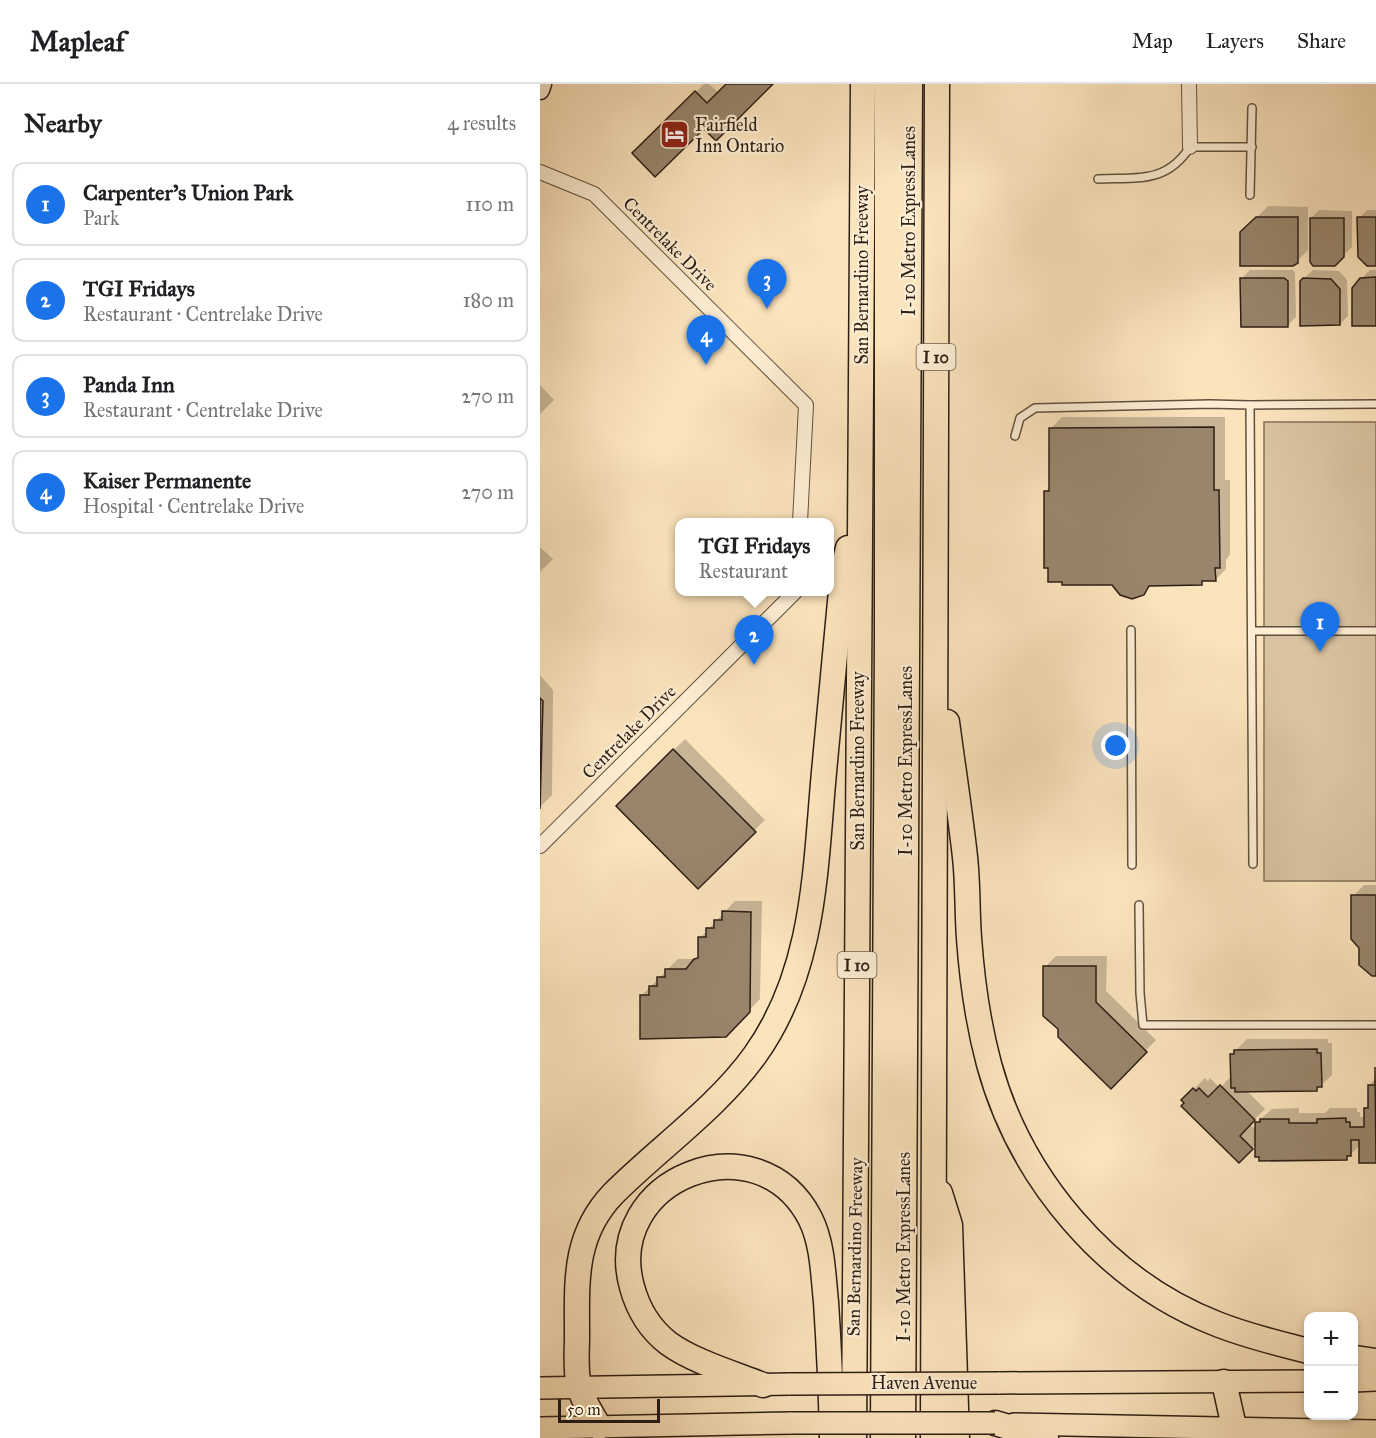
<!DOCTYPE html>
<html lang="en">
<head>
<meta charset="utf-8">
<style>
  body { margin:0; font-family:"IM FELL Great Primer",serif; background:#f2f2f2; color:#202124 }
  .controls { position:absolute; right:18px; bottom:18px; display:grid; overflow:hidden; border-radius:12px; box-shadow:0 3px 9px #0003 }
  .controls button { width:54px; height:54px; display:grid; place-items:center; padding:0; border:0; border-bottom:2px solid #e0e0e0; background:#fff; color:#202124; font:30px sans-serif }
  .scale { position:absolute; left:18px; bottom:15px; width:102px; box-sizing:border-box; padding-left:6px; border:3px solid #2d1f15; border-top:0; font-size:16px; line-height:21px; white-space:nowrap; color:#2d1f15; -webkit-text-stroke:4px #fcedd3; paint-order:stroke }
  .you { position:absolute; left:576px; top:662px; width:21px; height:21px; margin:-15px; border:4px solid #fff; border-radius:50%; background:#1a73e8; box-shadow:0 0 0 9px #1a73e833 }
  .badge { display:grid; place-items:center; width:39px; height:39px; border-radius:50%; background:#1a73e8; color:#fff; font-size:20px; font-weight:700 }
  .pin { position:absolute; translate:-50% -50px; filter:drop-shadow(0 2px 3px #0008) }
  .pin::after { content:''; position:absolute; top:32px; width:21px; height:18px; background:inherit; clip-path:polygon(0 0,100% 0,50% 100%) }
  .popup { position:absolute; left:135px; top:434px; width:159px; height:78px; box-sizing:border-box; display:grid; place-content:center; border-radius:12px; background:#fff; filter:drop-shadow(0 2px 4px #0005); font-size:20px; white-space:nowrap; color:#757577 }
  .popup b { font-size:22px; color:#202124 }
  .popup::after { content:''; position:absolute; left:50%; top:100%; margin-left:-12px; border:12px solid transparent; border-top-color:#fff }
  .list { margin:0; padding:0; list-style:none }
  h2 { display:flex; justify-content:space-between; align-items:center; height:78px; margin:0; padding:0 24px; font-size:26px }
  h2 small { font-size:20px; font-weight:400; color:#757577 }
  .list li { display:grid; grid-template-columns:39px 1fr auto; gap:18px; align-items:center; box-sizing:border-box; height:84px; margin:0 12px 12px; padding:0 12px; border:2px solid #e0e0e0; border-radius:12px }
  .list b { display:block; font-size:22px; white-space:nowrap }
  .list p { margin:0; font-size:20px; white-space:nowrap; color:#757577 }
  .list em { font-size:20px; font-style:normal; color:#757577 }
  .map { position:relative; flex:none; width:836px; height:1354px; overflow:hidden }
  header { display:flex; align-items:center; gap:36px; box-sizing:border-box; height:84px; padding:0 30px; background:#fff; border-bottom:2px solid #e0e0e0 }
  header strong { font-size:28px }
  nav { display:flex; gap:33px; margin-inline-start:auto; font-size:21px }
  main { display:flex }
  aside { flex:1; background:#fff }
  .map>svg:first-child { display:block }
  .green { fill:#d8c2a0; stroke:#82705a; stroke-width:1.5 }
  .shadow { fill:#0003 }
  .building { fill:#98856c; stroke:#2d1f15; stroke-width:1.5 }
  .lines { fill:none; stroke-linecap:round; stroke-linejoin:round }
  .lane-casing { stroke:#60503f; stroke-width:10 }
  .street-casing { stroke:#60503f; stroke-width:16 }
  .secondary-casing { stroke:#2d1f15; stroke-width:21 }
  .primary-casing { stroke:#2d1f15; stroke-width:24 }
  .highway-casing { stroke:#2d1f15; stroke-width:27 }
  .lane { stroke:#fcedd3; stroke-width:7 }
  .street { stroke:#fcedd3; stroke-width:14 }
  .secondary { stroke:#fcedd3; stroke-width:18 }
  .primary { stroke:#fbe3bc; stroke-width:21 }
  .highway { stroke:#fbe3bc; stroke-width:24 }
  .primary-bridge-casing { stroke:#2d1f15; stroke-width:24; stroke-linecap:butt }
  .primary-bridge { stroke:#fbe3bc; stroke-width:21 }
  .labels { text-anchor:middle; stroke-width:4.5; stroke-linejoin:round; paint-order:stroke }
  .shield { fill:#fcedd3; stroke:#6b5d4e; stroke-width:1.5 }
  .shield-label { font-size:16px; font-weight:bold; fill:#2d1f15 }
  .poi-label { font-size:18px; fill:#2d1f15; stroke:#fcedd3; text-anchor:start }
  .street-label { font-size:18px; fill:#2d1f15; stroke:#fcedd3 }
</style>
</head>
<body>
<header>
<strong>Mapleaf</strong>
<nav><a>Map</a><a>Layers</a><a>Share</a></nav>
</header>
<main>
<aside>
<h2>Nearby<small>4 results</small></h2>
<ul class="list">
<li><span class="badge">1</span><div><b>Carpenter's Union Park</b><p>Park</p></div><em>110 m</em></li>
<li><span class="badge">2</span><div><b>TGI Fridays</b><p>Restaurant · Centrelake Drive</p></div><em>180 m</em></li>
<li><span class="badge">3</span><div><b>Panda Inn</b><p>Restaurant · Centrelake Drive</p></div><em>270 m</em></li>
<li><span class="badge">4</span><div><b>Kaiser Permanente</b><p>Hospital · Centrelake Drive</p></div><em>270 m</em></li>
</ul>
</aside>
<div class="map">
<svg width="836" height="1354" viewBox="0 0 836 1354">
  <rect width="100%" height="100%" fill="#fbe3bc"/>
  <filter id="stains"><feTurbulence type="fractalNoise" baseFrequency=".00333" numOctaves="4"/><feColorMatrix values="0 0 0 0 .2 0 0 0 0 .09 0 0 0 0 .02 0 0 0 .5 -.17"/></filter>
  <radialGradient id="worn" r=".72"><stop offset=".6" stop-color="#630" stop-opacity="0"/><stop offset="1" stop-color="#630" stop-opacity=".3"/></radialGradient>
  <rect class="green" x="724" y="338" width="112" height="459"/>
  <g class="shadow">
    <polygon points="164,0 169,0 179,9 188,0 231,0 164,43 94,69"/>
    <polygon points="728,122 768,123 768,166 757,177 702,149"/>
    <polygon points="779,126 812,127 812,163 794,180 771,134"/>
    <polygon points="827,126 836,126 836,180 819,134"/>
    <polygon points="710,186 753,186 755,189 756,233 748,241 702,194"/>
    <polygon points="773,186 799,187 807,196 808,232 800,240 761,197"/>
    <polygon points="830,186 836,186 836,240 821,195"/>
    <polygon points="0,301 14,316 0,330"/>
    <polygon points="522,333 685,333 685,396 690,396 690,471 686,476 686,485 675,496 664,496 661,499 612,501 603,509 506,407 511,402 511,344"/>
    <polygon points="0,463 13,475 0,488"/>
    <polygon points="0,591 13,606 12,711 0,723"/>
    <polygon points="145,655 225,736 158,803 78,722"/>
    <polygon points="824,801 836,801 836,891 821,863 813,812"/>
    <polygon points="195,817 222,817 220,915 185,952 102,911 138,875 157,875 160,872 160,854"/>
    <polygon points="516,872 567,872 566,907 616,956 571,1003 520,944 505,883"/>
    <polygon points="707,955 788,955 788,959 792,959 792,991 776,1006 706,1006 725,1025 710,1040 716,1046 716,1039 732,1025 759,1024 759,1029 785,1029 790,1024 817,1024 817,1028 820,1028 820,1033 826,1033 826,1024 829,1021 829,1001 836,994 836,1077 820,1078 820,1061 806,1075 717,1060 699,1077 643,1016 665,994 668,997 670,994 680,1004 692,991 692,970"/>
  </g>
  <g class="building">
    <polygon points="186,0 233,0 176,57 164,45 115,93 92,69 155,7 167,19"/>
    <polygon points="716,133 758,133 758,179 753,182 700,182 700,148"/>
    <polygon points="817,133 836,133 836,182 827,182 818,173"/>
    <polygon points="770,134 804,134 804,173 795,182 773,182 770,178"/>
    <polygon points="836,193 836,242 812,242 812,204 820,194"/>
    <polygon points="700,194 744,194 748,197 748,243 701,243"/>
    <polygon points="763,194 791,195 800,205 800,241 760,242 760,197"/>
    <polygon points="674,343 674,406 679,406 680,484 675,484 676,497 662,497 662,501 609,502 604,511 592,515 580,511 572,501 522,501 522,498 508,498 508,484 504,484 504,407 509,407 509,344"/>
    <polygon points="0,614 3,617 0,725"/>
    <polygon points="133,665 216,748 158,805 76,722"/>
    <polygon points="811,811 836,811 836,892 832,892 819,881 819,864 811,855"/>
    <polygon points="182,827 211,828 210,928 186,953 100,955 100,911 109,911 109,902 117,902 117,893 125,893 125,885 146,885 154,875 158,874 158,853 166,853 166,844 174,844 174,836 182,836"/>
    <polygon points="503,882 556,882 556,918 607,968 571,1005 518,953 518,945 503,932"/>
    <polygon points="777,965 777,969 781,969 782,1003 777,1003 777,1007 695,1008 695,1004 691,1004 690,970 694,970 694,966"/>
    <polygon points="835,983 836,1079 819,1079 819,1056 811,1056 811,1072 807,1072 807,1076 719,1077 719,1073 715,1073 715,1038 720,1038 720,1035 749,1035 749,1039 777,1039 777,1035 806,1034 806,1038 810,1038 810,1043 824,1043 824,1024 828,1024 828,1001 835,1001"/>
    <polygon points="680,1001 715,1036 700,1052 713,1065 699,1079 641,1022 644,1019 641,1016 653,1004 656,1007 659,1004 668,1013"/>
  </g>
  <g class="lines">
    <defs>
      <g id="lane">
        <path d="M558 95C597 93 626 100 650 63H712"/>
        <polyline points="710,111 712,24"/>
        <polyline points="475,352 480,334 495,324 670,320 710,321"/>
        <polyline points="591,546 592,781"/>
        <polyline points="712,547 836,547"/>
        <polyline points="713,780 710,321 836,320"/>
        <polyline points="599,821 600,909 603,941 836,941"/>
      </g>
      <g id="street">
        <polyline points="649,0 650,63"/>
        <polyline points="0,88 54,110 266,321 260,438"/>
        <polyline points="0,762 255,508"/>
      </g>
      <polyline id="secondary" points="0,6 2,0"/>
      <g id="primary">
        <polyline points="814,1297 836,1296"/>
        <polyline points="458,1299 768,1297"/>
        <polyline points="0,1304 250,1300"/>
        <polyline points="474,1340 836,1347"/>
        <polyline points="0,1344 251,1339"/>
      </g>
      <g id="highway">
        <path d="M407 638C413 683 420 728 425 773 428 800 427 827 429 854 432 896 438 939 449 980 480 1094 566 1197 677 1240 707 1252 737 1259 768 1267"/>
        <polyline points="400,1109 410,1141 417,1354"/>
        <polyline points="814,1274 836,1277"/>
        <polyline points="684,1298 694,1343 694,1354"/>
        <path d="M223 1301C195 1290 152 1277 128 1259 110 1245 98 1225 92 1203 62 1095 217 1033 270 1134 283 1160 283 1190 286 1218 289 1263 291 1309 292 1354"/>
        <polyline points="455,1339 506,1354"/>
        <path d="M59 1343C53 1331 42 1316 39 1302 35 1286 37 1268 37 1252 37 1198 33 1152 73 1110 119 1064 177 1024 215 971 275 887 275 787 284 688 290 621 297 553 303 485L308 464"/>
        <polyline points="314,1354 323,0"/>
        <polyline points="343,1354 347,550 347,0"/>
        <polyline points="363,1354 370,0"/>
        <polyline points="393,1354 397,0"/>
      </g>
    </defs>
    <use href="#lane" class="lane-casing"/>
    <use href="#street" class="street-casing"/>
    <use href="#secondary" class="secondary-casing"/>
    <use href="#primary" class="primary-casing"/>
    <use href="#highway" class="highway-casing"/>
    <use href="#lane" class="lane"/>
    <use href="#street" class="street"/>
    <use href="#secondary" class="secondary"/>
    <use href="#primary" class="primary"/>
    <use href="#highway" class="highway"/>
    <defs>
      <g id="primary-bridge">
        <polyline points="250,1300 458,1299"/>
        <polyline points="251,1339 455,1339"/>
      </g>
    </defs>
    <use href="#primary-bridge" class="primary-bridge-casing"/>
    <use href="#primary-bridge" class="primary-bridge"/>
  </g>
  <defs>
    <symbol id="hotel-square" viewBox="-11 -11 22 22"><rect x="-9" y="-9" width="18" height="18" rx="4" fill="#8f2418" stroke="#fcedd3"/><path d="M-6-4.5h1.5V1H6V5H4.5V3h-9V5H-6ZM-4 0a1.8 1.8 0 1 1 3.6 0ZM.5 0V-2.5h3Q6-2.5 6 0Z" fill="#fff"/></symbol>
  </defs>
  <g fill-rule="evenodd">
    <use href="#hotel-square" x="118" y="34" width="33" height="33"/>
  </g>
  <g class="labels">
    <g class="shield">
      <rect x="376.5" y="260" width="39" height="26" rx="4.5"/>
      <rect x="297.5" y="868" width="39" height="26" rx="4.5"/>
    </g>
    <g class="shield-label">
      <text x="396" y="279">I 10</text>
      <text x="317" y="887">I 10</text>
    </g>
    <g class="poi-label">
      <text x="155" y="47">Fairfield<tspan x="155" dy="21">Inn Ontario</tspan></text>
    </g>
    <g class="street-label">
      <text transform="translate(369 137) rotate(-90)" y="6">I-10 Metro ExpressLanes</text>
      <text transform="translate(130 160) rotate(45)" y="6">Centrelake Drive</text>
      <text transform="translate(322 191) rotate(-90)" y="6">San Bernardino Freeway</text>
      <text transform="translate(89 648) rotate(-45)" y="6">Centrelake Drive</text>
      <text transform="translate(318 677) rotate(-90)" y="6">San Bernardino Freeway</text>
      <text transform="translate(366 677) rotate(-90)" y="6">I-10 Metro ExpressLanes</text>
      <text transform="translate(315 1163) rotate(-89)" y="6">San Bernardino Freeway</text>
      <text transform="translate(364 1163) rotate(-90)" y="6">I-10 Metro ExpressLanes</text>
      <text x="384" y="1305">Haven Avenue</text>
    </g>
  </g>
  <rect width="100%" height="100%" filter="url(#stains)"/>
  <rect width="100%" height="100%" fill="url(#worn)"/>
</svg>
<div class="controls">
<button>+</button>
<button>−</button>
</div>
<div class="scale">50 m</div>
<div class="you"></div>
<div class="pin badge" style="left:780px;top:568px">1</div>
<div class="pin badge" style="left:214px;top:581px">2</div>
<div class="popup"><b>TGI Fridays</b>Restaurant</div>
<div class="pin badge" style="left:227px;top:225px">3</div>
<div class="pin badge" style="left:166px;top:281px">4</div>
</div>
</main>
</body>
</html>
